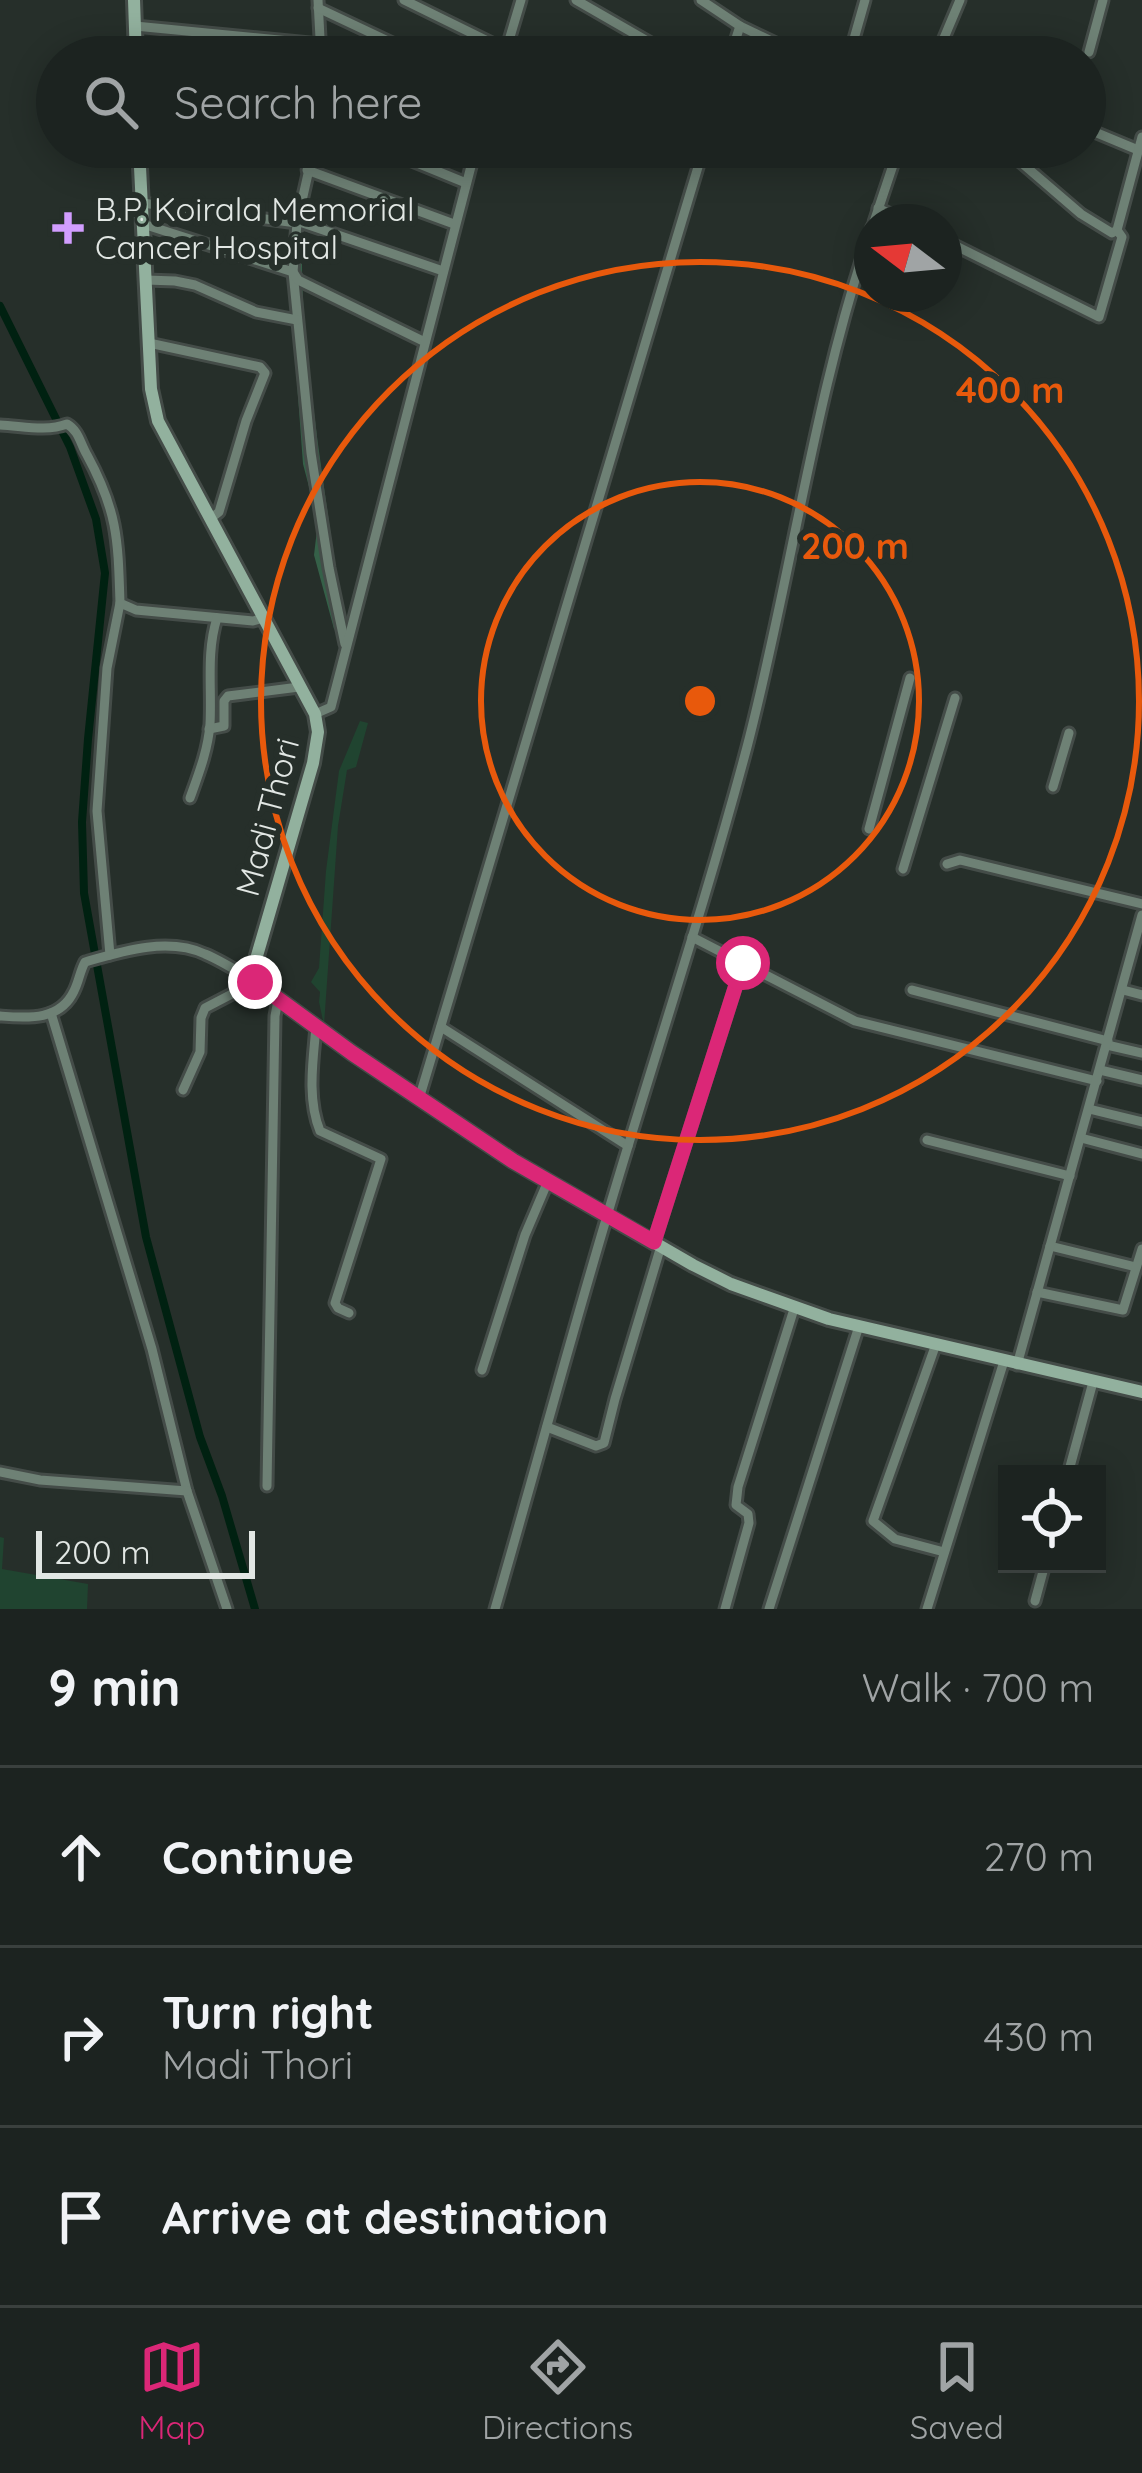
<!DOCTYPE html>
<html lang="en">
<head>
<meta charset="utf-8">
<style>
  body { margin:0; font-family:Quicksand,sans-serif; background:#252b29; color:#f1f3f6 }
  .controls { position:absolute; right:36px; bottom:36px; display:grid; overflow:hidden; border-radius:0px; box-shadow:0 6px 30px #0003 }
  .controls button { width:108px; height:108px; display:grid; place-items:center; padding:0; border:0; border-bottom:3px solid #3a403e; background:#1c2320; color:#f1f3f6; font:60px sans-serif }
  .compass { position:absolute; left:854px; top:204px; width:108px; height:108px; border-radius:50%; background:#1c2320; box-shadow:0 6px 30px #0003; rotate:286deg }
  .scale { position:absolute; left:36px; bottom:30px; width:219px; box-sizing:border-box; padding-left:12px; border:6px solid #e2e7e4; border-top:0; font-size:33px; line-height:42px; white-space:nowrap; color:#e2e7e4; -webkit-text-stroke:9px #262f2a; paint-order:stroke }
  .stop { position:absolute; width:36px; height:36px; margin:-27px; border:9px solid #db2777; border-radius:50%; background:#fff }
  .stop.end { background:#db2777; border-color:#fff; box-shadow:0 3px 12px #0008 }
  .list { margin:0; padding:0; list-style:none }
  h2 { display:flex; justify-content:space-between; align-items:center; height:156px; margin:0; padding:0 48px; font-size:51px }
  h2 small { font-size:39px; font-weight:400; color:#a0a4a5 }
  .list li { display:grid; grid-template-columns:78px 1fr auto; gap:36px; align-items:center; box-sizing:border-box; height:180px; padding:0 48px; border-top:3px solid #3a403e }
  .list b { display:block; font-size:45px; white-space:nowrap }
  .list p { margin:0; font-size:39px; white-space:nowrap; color:#a0a4a5 }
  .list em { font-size:39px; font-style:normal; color:#a0a4a5 }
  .icon { flex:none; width:66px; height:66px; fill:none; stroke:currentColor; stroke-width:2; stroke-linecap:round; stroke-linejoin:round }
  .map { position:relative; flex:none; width:1142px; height:1609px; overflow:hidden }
  .search { position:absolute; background:#1c2320; box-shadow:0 6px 30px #0003; left:36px; right:36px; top:36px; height:132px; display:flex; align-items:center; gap:30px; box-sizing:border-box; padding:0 42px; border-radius:66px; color:#a0a4a5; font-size:45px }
  .sheet { height:696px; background:#1c2320 }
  nav { display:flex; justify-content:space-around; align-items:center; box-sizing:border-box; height:168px; border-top:3px solid #3a403e; background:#1c2320; font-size:33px; color:#a0a4a5 }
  nav a { display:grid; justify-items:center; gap:6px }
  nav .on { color:#db2777 }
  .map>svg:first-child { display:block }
  .green { fill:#204430 }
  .forest { fill:#356048 }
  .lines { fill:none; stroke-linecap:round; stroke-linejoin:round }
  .canal { stroke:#002111; stroke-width:8 }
  .minor-casing { stroke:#444c48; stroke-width:15 }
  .secondary-casing { stroke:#444c48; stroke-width:18 }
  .minor { stroke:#6e8175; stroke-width:9 }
  .secondary { stroke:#92b19e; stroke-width:12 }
  .route { stroke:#db2777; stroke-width:15 }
  .ring { fill:none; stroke:#e8590c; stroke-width:6 }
  .poi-dot { fill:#d19dfe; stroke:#262f2a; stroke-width:4.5 }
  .labels { text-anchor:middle; stroke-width:12; stroke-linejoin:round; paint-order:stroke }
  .poi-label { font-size:33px; fill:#e2e7e4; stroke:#262f2a; text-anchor:start }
  .street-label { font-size:33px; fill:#e2e7e4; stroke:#262f2a }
  .centre { fill:#e8590c; stroke:#262f2a; stroke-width:6 }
  .ring-label { font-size:36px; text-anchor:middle; font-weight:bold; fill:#e8590c; stroke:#262f2a; stroke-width:12; stroke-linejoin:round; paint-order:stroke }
</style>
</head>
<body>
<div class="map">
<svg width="1142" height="1609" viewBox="0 0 1142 1609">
  <rect width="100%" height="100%" fill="#262f2a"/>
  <g class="green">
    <polygon points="360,721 368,723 356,767 347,770 338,826 324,1025 319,1002 320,992 311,982 319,968 326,871 339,771"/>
    <polygon points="0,1537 4,1538 2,1569 88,1584 87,1609 0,1609"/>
  </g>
  <path class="forest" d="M308 147H320C313 174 305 201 303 229 300 275 304 323 309 368 318 458 334 547 344 636L334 629 314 555 318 521 303 464 289 275 293 209Z"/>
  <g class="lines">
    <polyline class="canal" points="0,306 70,447 96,519 105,573 88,739 82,822 84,893 146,1237 200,1437 222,1496 255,1609"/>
    <defs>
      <g id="minor">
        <polyline points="318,0 321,57"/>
        <polyline points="404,0 506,50"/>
        <polyline points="576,0 675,57"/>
        <polyline points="701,0 740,26 805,57"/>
        <polyline points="318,8 422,57"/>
        <polyline points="135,26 320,44"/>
        <polyline points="852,46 865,0"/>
        <polyline points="941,47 957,57"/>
        <polyline points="1089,52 1103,0"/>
        <polyline points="504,57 521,0"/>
        <polyline points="730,57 740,26"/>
        <polyline points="936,57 960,0"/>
        <polyline points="1085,128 1138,150"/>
        <polyline points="314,147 297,223 293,272 311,453 329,568 345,644"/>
        <polyline points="378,147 466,183"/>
        <polyline points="856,147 893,164"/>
        <polyline points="1003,147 1081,214 1112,233 1117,230 1142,137"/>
        <polyline points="307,170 454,224"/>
        <polyline points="142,203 297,223"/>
        <polyline points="878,208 907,222"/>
        <polyline points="297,221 443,271"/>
        <polyline points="874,222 899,147"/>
        <polyline points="143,224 293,272 298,280 425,342"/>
        <polyline points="944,240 1099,317 1122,237 1117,230"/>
        <polyline points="146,280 175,281 195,285 256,312 297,320"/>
        <polyline points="149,343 260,367 265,373 246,421 219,512 210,519"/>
        <path d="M0 425C23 426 46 432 67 424 79 431 80 443 87 455 118 512 118 540 120 603L136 610 253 621 264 618"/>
        <polyline points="315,714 331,707 476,147"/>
        <polyline points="209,729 224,726 224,701 228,696 299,687"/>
        <polyline points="1053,787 1069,733"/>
        <path d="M190 798C199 773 208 750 210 724 212 688 206 653 217 618"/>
        <polyline points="869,829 910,678"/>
        <polyline points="947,864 960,860 1142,904"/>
        <polyline points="903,869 955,698"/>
        <polyline points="692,937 855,1021 1097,1081"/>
        <polyline points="110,955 97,811 107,668 120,603"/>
        <polyline points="912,990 1108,1041"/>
        <polyline points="1123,990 1142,995"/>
        <polyline points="51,1013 152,1349 187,1491 227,1609"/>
        <path d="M0 1016C28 1018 60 1021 74 991 79 981 80 971 85 962 123 951 168 937 205 954 222 961 239 972 255 982"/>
        <path d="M316 1027C313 1061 307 1099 320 1131L381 1159 335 1303 338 1308 349 1313"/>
        <polyline points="441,1027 628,1146"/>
        <polyline points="1107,1045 1142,1053"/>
        <polyline points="1100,1070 1142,1080"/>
        <polyline points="183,1090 200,1052 201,1018 205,1008 255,982"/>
        <polyline points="419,1099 704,147"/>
        <polyline points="1089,1109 1142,1122"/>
        <polyline points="1081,1138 1142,1154"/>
        <polyline points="927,1140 1070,1176"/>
        <polyline points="654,1242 743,963"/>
        <polyline points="1050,1246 1136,1267"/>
        <polyline points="1037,1292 1123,1310 1142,1249"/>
        <polyline points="936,1344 873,1521 895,1539 944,1552"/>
        <polyline points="1017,1365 1142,915"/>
        <polyline points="482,1370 525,1235 548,1181"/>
        <polyline points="547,1427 596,1446 604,1443 615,1399 661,1246"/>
        <polyline points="0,1472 40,1480 187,1491"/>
        <polyline points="1068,1474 1093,1382"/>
        <polyline points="267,1486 275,1016 278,1000"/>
        <polyline points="1035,1601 1045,1564"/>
        <path d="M495 1609C533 1478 568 1347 607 1216 653 1060 705 905 747 747 792 574 814 396 872 227"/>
        <polyline points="725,1609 749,1523 748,1514 736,1505 738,1487 794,1309"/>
        <polyline points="769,1609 859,1326"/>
        <polyline points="927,1609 1004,1361"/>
      </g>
      <g id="secondary">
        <polyline points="134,0 136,57"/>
        <polyline points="139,147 151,389 158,421 315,714 318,732 313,763 254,966 255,982 352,1053 513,1161 693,1265 731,1284 829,1319 1142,1392"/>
      </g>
    </defs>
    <use href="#minor" class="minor-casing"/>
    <use href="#secondary" class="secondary-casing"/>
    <use href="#minor" class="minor"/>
    <use href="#secondary" class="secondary"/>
  </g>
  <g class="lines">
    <polyline class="route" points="255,982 352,1053 513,1161 654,1242 743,963"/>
  </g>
  <g class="ring">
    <circle cx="700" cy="701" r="219"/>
    <circle cx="700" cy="701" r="439"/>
  </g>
  <path class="poi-dot" d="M62 210h12v12h12v12h-12v12h-12v-12h-12v-12h12z"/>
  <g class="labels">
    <g class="poi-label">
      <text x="95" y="221">B.P. Koirala Memorial<tspan x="95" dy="38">Cancer Hospital</tspan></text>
    </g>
    <g class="street-label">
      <text transform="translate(267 817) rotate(-75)" y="12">Madi Thori</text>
    </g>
  </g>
  <circle cx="700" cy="701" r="18" class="centre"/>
  <g class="ring-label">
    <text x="1010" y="403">400 m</text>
    <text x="855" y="559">200 m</text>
  </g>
</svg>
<div class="controls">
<button><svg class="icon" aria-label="locate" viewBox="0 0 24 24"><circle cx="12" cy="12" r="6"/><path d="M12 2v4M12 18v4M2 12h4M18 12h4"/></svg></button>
</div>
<svg class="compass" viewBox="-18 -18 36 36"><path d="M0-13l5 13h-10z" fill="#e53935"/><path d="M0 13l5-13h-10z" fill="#a0a4a5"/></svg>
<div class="scale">200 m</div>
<div class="stop" style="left:743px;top:963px"></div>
<div class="stop end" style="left:255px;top:982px"></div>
<div class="search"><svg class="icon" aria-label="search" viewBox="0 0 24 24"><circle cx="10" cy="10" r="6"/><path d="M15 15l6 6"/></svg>Search here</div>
</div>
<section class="sheet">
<h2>9 min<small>Walk · 700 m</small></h2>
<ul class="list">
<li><svg class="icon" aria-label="ahead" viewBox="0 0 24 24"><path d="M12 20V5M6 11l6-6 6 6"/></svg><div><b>Continue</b></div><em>270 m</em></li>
<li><svg class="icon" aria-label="right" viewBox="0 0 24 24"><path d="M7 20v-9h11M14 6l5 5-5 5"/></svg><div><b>Turn right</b><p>Madi Thori</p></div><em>430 m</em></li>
<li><svg class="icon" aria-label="arrive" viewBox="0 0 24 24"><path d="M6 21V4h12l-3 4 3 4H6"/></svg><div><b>Arrive at destination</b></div></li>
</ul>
</section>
<nav>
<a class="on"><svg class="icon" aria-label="map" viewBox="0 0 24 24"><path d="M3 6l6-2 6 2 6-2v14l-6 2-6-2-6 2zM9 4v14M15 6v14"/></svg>Map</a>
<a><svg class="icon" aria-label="directions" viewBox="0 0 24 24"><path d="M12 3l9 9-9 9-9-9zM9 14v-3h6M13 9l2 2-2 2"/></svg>Directions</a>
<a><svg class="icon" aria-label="saved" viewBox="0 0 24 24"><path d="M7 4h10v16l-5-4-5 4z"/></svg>Saved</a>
</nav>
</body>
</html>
